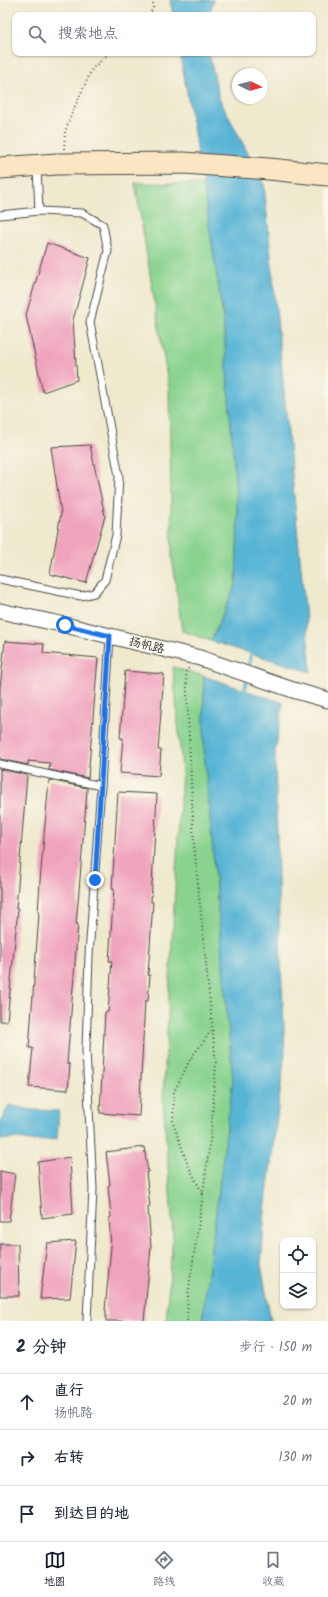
<!DOCTYPE html>
<html lang="zh">
<head>
<meta charset="utf-8">
<style>
  body { margin:0; font-family:Kalam,"LXGW WenKai TC",sans-serif; background:#f2f2f3; color:#1f2937 }
  .controls { position:absolute; right:12px; bottom:12px; display:grid; overflow:hidden; border-radius:8px; box-shadow:0 1px 3px #0004 }
  .controls button { width:36px; height:36px; display:grid; place-items:center; padding:0; border:0; border-bottom:1px solid #e0e1e3; background:#fff; color:#1f2937; font:20px sans-serif }
  .compass { position:absolute; left:232px; top:68px; width:36px; height:36px; border-radius:50%; background:#fff; box-shadow:0 1px 3px #0004; rotate:95deg }
  .stop { position:absolute; width:12px; height:12px; margin:-9px; border:3px solid #1a73e8; border-radius:50%; background:#fff }
  .stop.end { background:#1a73e8; border-color:#fff; box-shadow:0 1px 4px #0008 }
  .list { margin:0; padding:0; list-style:none }
  h2 { display:flex; justify-content:space-between; align-items:center; height:52px; margin:0; padding:0 16px; font-size:17px }
  h2 small { font-size:13px; font-weight:400; color:#747a83 }
  .list li { display:grid; grid-template-columns:26px 1fr auto; gap:12px; align-items:center; box-sizing:border-box; height:56px; padding:0 16px; border-top:1px solid #e0e1e3 }
  .list b { display:block; font-size:15px; white-space:nowrap }
  .list p { margin:0; font-size:13px; white-space:nowrap; color:#747a83 }
  .list em { font-size:13px; font-style:normal; color:#747a83 }
  .icon { flex:none; width:22px; height:22px; fill:none; stroke:currentColor; stroke-width:2; stroke-linecap:round; stroke-linejoin:round }
  .map { position:relative; flex:none; width:328px; height:1321px; overflow:hidden }
  .search { position:absolute; background:#fff; box-shadow:0 1px 3px #0004; left:12px; right:12px; top:12px; height:44px; display:flex; align-items:center; gap:10px; box-sizing:border-box; padding:0 14px; border-radius:8px; color:#747a83; font-size:15px }
  .sheet { height:220px; background:#fff }
  nav { display:flex; justify-content:space-around; align-items:center; box-sizing:border-box; height:56px; border-top:1px solid #e0e1e3; background:#fff; font-size:11px; color:#747a83 }
  nav a { display:grid; justify-items:center; gap:2px }
  nav .on { color:#111827 }
  .map>svg:first-child { display:block }
  .green { fill:#89d38f; stroke:#5a7f5d }
  .water { fill:#57b4d5; stroke:#417080 }
  .lines { fill:none; stroke-linecap:round; stroke-linejoin:round }
  .stream { stroke:#57b4d5; stroke-width:3.5 }
  .building { fill:#f0a3bd }
  .lane-casing { stroke:#484843; stroke-width:9 }
  .street-casing { stroke:#484843; stroke-width:17 }
  .secondary-casing { stroke:#484843; stroke-width:23 }
  .path { stroke:#484843; stroke-width:2; stroke-dasharray:1 3; stroke-linecap:butt }
  .lane { stroke:#fff; stroke-width:7 }
  .street { stroke:#fff; stroke-width:15 }
  .secondary { stroke:#fbe6c4; stroke-width:21 }
  .route { stroke:#1a73e8; stroke-width:5 }
  .labels { text-anchor:middle; stroke-width:3; stroke-linejoin:round; paint-order:stroke }
  .street-label { font-size:12px; fill:#2b2b2b; stroke:#fbf7ec }
</style>
</head>
<body>
<div class="map">
<svg width="328" height="1321" viewBox="0 0 328 1321">
  <rect width="100%" height="100%" fill="#fbf7ec"/>
  <filter id="ink" filterUnits="userSpaceOnUse"><feTurbulence type="fractalNoise" baseFrequency=".025" numOctaves="2"/><feDisplacementMap in="SourceGraphic" scale="8" xChannelSelector="R" yChannelSelector="G"/><feConvolveMatrix kernelMatrix="1 2 1 2 8 2 1 2 1" color-interpolation-filters="sRGB"/></filter>
  <filter id="wash" filterUnits="userSpaceOnUse"><feTurbulence type="fractalNoise" baseFrequency=".012" numOctaves="4" result="noise"/><feDisplacementMap in="SourceGraphic" scale="16" xChannelSelector="R" yChannelSelector="G"/><feGaussianBlur stdDeviation="0.9" result="paint"/><feColorMatrix in="noise" values="0 0 0 0 0 0 0 0 0 0 0 0 0 0 0 0 0 1.4 0 .05"/><feComposite in="paint" operator="in"/></filter>
  <g filter="url(#wash)">
    <rect width="100%" height="100%" fill="#efe9ce"/>
    <g class="green">
      <polygon points="135,183 203,184 223,316 238,519 236,584 211,641 182,631 172,557 169,389"/>
      <polygon points="173,667 204,676 204,750 233,1080 202,1321 166,1321 173,1234 163,1099 182,769"/>
    </g>
    <g class="water">
      <polygon points="170,0 214,0 209,15 173,15"/>
      <polygon points="180,53 209,53 219,98 264,184 311,672 211,641 236,584 238,519 223,316 203,184"/>
      <polygon points="204,676 283,703 275,752 279,919 285,1053 265,1211 261,1264 271,1321 202,1321 233,1080 204,750"/>
      <polygon points="9,1105 31,1110 59,1111 57,1139 29,1141 18,1138 0,1140 0,1121 1,1121"/>
    </g>
    <g class="lines">
      <g class="stream">
        <polyline points="248,670 252,650"/>
        <polyline points="244,694 247,678"/>
      </g>
    </g>
    <g id="blocks">
      <g class="building">
        <polygon points="47,243 90,258 73,320 77,380 43,392 26,315"/>
        <polygon points="90,445 105,516 86,583 50,574 61,513 51,447"/>
        <polygon points="5,641 44,644 43,653 98,658 88,778 49,770 50,763 28,761 28,765 0,759 0,688"/>
        <polygon points="125,671 164,674 158,750 161,750 159,776 120,773 123,738 120,738"/>
        <polygon points="0,769 27,775 16,909 18,909 7,1021 0,1021"/>
        <polygon points="49,780 87,788 87,790 79,891 76,924 78,924 67,1064 70,1064 68,1090 29,1087 33,1048 29,1048 39,914 38,913 40,881"/>
        <polygon points="118,792 157,794 151,902 153,902 148,975 150,975 148,1001 145,1001 139,1116 100,1113 105,1012 108,1012 112,961 109,961 114,889 112,889"/>
        <polygon points="144,1147 148,1172 146,1172 150,1207 148,1207 151,1247 144,1321 106,1321 106,1310 105,1310 111,1247 109,1218 111,1217 108,1186 110,1185 106,1152"/>
        <polygon points="70,1157 73,1214 42,1218 38,1162"/>
        <polygon points="0,1171 15,1174 9,1221 0,1221"/>
        <polygon points="76,1241 70,1298 40,1299 47,1243"/>
        <polygon points="0,1244 18,1244 19,1296 0,1296"/>
      </g>
    </g>
  </g>
  <g filter="url(#ink)">
    <use href="#blocks" fill-opacity="0" stroke="#484843" stroke-width="1"/>
    <g class="lines">
      <defs>
        <g id="lane">
          <polyline points="37,168 39,211"/>
          <polyline points="0,215 39,211 82,213 103,225 108,251 90,322 119,476 116,535 105,580 94,593 81,596 0,579"/>
          <polyline points="0,764 101,786 89,955 86,1050 93,1189 87,1321"/>
          <polyline points="101,786 110,636"/>
        </g>
        <polyline id="street" points="0,611 65,625 200,658 293,690 328,700"/>
        <polyline id="secondary" points="0,168 57,164 184,163 269,169 328,175"/>
      </defs>
      <use href="#lane" class="lane-casing"/>
      <use href="#street" class="street-casing"/>
      <use href="#secondary" class="secondary-casing"/>
      <g class="path">
        <polyline points="149,15 153,8 153,0"/>
        <polyline points="64,149 65,132 71,115 92,69 109,53"/>
        <polyline points="203,1195 188,1165 173,1123 174,1092 191,1058 212,1030"/>
        <polyline points="187,1321 188,1294 201,1208 211,1133 216,1064 194,845 186,671 189,668"/>
      </g>
      <use href="#lane" class="lane"/>
      <use href="#street" class="street"/>
      <use href="#secondary" class="secondary"/>
    </g>
  </g>
  <g class="lines" filter="url(#ink)">
    <polyline class="route" points="65,625 110,636 95,880"/>
  </g>
  <g class="labels">
    <g class="street-label">
      <text transform="translate(147 645) rotate(14)" y="4">扬帆路</text>
    </g>
  </g>
</svg>
<div class="controls">
<button><svg class="icon" aria-label="locate" viewBox="0 0 24 24"><circle cx="12" cy="12" r="6"/><path d="M12 2v4M12 18v4M2 12h4M18 12h4"/></svg></button>
<button><svg class="icon" aria-label="layers" viewBox="0 0 24 24"><path d="M12 4l9 5-9 5-9-5zM3 14l9 5 9-5"/></svg></button>
</div>
<svg class="compass" viewBox="-18 -18 36 36"><path d="M0-13l5 13h-10z" fill="#e53935"/><path d="M0 13l5-13h-10z" fill="#747a83"/></svg>
<div class="stop" style="left:65px;top:625px"></div>
<div class="stop end" style="left:95px;top:880px"></div>
<div class="search"><svg class="icon" aria-label="search" viewBox="0 0 24 24"><circle cx="10" cy="10" r="6"/><path d="M15 15l6 6"/></svg>搜索地点</div>
</div>
<section class="sheet">
<h2>2 分钟<small>步行 · 150 m</small></h2>
<ul class="list">
<li><svg class="icon" aria-label="ahead" viewBox="0 0 24 24"><path d="M12 20V5M6 11l6-6 6 6"/></svg><div><b>直行</b><p>扬帆路</p></div><em>20 m</em></li>
<li><svg class="icon" aria-label="right" viewBox="0 0 24 24"><path d="M7 20v-9h11M14 6l5 5-5 5"/></svg><div><b>右转</b></div><em>130 m</em></li>
<li><svg class="icon" aria-label="arrive" viewBox="0 0 24 24"><path d="M6 21V4h12l-3 4 3 4H6"/></svg><div><b>到达目的地</b></div></li>
</ul>
</section>
<nav>
<a class="on"><svg class="icon" aria-label="map" viewBox="0 0 24 24"><path d="M3 6l6-2 6 2 6-2v14l-6 2-6-2-6 2zM9 4v14M15 6v14"/></svg>地图</a>
<a><svg class="icon" aria-label="directions" viewBox="0 0 24 24"><path d="M12 3l9 9-9 9-9-9zM9 14v-3h6M13 9l2 2-2 2"/></svg>路线</a>
<a><svg class="icon" aria-label="saved" viewBox="0 0 24 24"><path d="M7 4h10v16l-5-4-5 4z"/></svg>收藏</a>
</nav>
</body>
</html>
